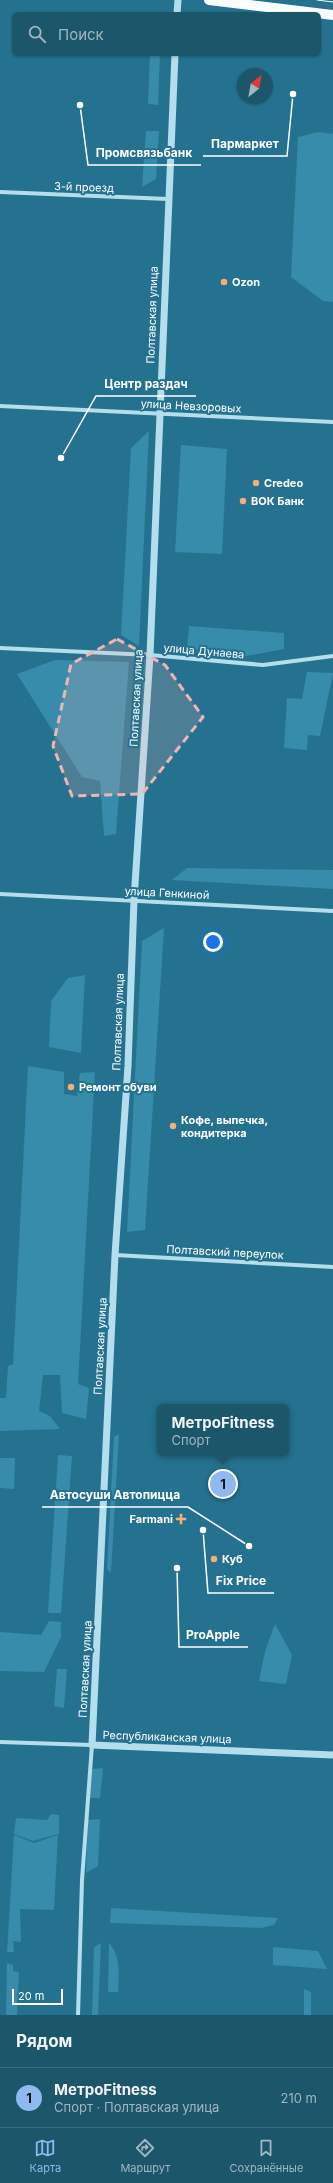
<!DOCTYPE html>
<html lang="ru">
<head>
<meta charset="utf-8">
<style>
  body { margin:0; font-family:Inter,sans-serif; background:#245c71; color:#f1f3f6 }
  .compass { position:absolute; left:237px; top:68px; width:36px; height:36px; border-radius:50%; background:#1b566b; box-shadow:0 1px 3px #0004; rotate:31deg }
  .scale { position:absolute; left:12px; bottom:10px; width:51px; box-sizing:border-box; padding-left:4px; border:2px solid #fff; border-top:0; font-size:11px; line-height:14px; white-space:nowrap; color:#fff; -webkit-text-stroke:3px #24728f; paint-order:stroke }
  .you { position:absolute; left:213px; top:942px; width:14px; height:14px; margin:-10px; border:3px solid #fff; border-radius:50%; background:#1a73e8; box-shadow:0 0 0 6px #1a73e833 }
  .badge { display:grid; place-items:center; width:26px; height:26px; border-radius:50%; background:#90b9f0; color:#111; font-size:13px; font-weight:700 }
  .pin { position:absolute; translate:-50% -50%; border:2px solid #fff; box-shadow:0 1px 4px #0006 }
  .popup { position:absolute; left:157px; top:1404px; width:132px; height:52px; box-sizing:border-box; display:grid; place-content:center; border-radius:6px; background:#1b566b; filter:drop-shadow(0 1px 3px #0005); font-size:13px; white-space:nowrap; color:#a0b7c1 }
  .popup b { font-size:15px; color:#f1f3f6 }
  .popup::after { content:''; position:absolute; left:50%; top:100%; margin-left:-8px; border:8px solid transparent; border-top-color:#1b566b }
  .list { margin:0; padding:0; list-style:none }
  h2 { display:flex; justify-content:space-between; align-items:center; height:52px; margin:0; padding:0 16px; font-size:17px }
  h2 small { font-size:13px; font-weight:400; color:#a0b7c1 }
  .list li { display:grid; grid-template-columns:26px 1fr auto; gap:12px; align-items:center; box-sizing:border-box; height:60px; padding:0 16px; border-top:1px solid #396c7e }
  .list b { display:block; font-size:15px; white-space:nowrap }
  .list p { margin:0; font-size:13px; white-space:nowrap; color:#a0b7c1 }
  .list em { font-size:13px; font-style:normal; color:#a0b7c1 }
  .icon { flex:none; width:22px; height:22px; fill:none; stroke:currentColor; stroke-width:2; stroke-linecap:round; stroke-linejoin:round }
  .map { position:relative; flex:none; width:333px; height:2015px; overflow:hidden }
  .search { position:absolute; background:#1b566b; box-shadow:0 1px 3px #0004; left:12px; right:12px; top:12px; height:44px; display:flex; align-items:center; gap:10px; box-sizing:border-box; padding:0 14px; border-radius:6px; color:#a0b7c1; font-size:15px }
  .sheet { height:112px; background:#1b566b }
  nav { display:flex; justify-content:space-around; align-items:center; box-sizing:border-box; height:56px; border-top:1px solid #396c7e; background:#1b566b; font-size:11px; color:#a0b7c1 }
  nav a { display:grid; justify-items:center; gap:2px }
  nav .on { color:#90b9f0 }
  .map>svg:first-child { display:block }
  .green { fill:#368caa }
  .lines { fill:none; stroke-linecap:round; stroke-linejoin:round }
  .minor { stroke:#b5deec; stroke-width:4 }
  .tertiary { stroke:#b5deec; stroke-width:7 }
  .primary { stroke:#fafdff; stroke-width:10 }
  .tram { stroke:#fff; stroke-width:1 }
  .marked { fill:#f1b4b4; fill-opacity:0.2; stroke:#f1b4b4; stroke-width:3; stroke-dasharray:8 5; stroke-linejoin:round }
  .poi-dot { fill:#f6ad79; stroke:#24728f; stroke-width:1.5 }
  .labels { text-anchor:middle; stroke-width:4; stroke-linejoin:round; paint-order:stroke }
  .street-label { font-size:11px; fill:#fff; stroke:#24728f }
  .poi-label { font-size:11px; font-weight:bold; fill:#fff; stroke:#24728f; text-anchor:start }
  .leader { fill:none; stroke:#fff; stroke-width:1.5 }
  .callout-dot { fill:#fff; stroke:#24728f; stroke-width:1.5 }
  .callout-label { font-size:12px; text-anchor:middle; font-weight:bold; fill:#fff; stroke:#24728f; stroke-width:4; stroke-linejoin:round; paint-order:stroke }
</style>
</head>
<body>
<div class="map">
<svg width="333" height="2015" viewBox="0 0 333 2015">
  <rect width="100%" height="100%" fill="#24728f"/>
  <g class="green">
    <polygon points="150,54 160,54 158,105 148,104"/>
    <polygon points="146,131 159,131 156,179 142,187"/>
    <polygon points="318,132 333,134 333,302 323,301 291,277 298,137"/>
    <polygon points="149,431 139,646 121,635 131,448"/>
    <polygon points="181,445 227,449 222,554 175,552"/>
    <polygon points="189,626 284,633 284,649 247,656 187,649"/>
    <polygon points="55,660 129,662 116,834 104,836 100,781 82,777 17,674"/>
    <polygon points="307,672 333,673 320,736 308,735 307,750 284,748 287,698 302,699"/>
    <polygon points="187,868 333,870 333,889 172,880"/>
    <polygon points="164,928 145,1230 127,1232 142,941"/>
    <polygon points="85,975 81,1053 49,1047 51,1001 68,978"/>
    <polygon points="28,1066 64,1072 64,1094 77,1096 80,1073 95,1072 78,1384 89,1388 86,1419 62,1413 60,1375 43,1375 39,1411 50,1416 60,1429 0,1431 0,1398 6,1398 8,1366 13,1364"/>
    <polygon points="119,1434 111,1573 107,1569 114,1437"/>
    <polygon points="58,1455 72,1456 61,1613 48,1613"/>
    <polygon points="0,1458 15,1458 14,1489 0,1488"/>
    <polygon points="49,1621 61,1622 61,1637 44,1672 0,1671 0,1632 41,1635"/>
    <polygon points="275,1624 292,1655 286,1684 259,1681 265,1651"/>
    <polygon points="57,1669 67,1669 64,1708 54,1706"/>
    <polygon points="103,1768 100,1798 90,1798 92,1769"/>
    <polygon points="51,1814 59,1815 59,1834 33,1841 14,1834 16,1818 47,1820"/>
    <polygon points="100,1819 98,1866 86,1873 88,1820"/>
    <polygon points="14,1835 34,1843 58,1835 54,1910 20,1909 21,1942 13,1941 14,1952 7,1952"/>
    <polygon points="111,1908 278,1918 274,1925 261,1928 110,1923"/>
    <polygon points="101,1943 98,2015 92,2015 94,1947"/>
    <path d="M109 1943C121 1955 119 1976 118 1992H108Z"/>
    <polygon points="273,1947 318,1951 327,1969 273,1965"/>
    <polygon points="7,1963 13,1965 13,1971 19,1972 17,2015 6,2015"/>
    <polygon points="304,1989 311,1992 311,2015 304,2015"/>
  </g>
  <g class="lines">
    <g class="minor">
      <polyline points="0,192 168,199"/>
      <polyline points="0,406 333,422"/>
      <polyline points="0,648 150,655 263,665 333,656"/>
      <polyline points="0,894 333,911"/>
      <polyline points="115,1255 333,1267"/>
      <polyline points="0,1742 92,1745 82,1880 78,2015"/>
    </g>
    <g class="tertiary">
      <polyline points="177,14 178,0"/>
      <polyline points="175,54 150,655 134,900 128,1066 115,1255 92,1745 333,1755"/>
    </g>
    <polyline class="primary" points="209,0 333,15"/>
    <polyline class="tram" points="317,0 333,2"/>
  </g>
  <path class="marked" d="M117 639 165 665 203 717 142 794 72 796 53 746 71 664Z"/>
  <g class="poi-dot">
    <circle cx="224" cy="282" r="4"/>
    <circle cx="256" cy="483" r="4"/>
    <circle cx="243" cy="501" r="4"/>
    <circle cx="71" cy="1087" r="4"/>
    <circle cx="173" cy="1126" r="4"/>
    <path d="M179 1513h4v4h4v4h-4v4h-4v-4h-4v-4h4z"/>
    <circle cx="214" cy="1559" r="4"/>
  </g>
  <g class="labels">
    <g class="street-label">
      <text transform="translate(84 187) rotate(2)" y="4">3-й проезд</text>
      <text transform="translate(152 315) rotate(-88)" y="4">Полтавская улица</text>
      <text transform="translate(191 406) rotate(3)" y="4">улица Невзоровых</text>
      <text transform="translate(204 651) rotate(5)" y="4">улица Дунаева</text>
      <text transform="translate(136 698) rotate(-87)" y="4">Полтавская улица</text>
      <text transform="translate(167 893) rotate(3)" y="4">улица Генкиной</text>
      <text transform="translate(118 1022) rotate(-88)" y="4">Полтавская улица</text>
      <text transform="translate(225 1252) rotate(3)" y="4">Полтавский переулок</text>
      <text transform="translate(100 1346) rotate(-87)" y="4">Полтавская улица</text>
      <text transform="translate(85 1669) rotate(-87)" y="4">Полтавская улица</text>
      <text transform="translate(167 1737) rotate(2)" y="4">Республиканская улица</text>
    </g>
    <g class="poi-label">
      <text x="232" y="286">Ozon</text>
      <text x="264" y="487">Credeo</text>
      <text x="251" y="505">ВОК Банк</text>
      <text x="79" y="1091">Ремонт обуви</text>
      <text x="181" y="1124">Кофе, выпечка,<tspan x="181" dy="13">кондитерка</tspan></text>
      <text x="173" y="1523" text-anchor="end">Farmani</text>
      <text x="222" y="1563">Куб</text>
    </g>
  </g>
  <path class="leader" d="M293 94L287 156H203M80 105L88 165H201M61 458L96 396H196M249 1546L188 1507H42M203 1530L208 1593H274M177 1568L179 1647H248"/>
  <g class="callout-dot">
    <circle cx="293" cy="94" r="4"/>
    <circle cx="80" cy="105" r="4"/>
    <circle cx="61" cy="458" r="4"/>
    <circle cx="249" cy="1546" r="4"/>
    <circle cx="203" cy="1530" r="4"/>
    <circle cx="177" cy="1568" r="4"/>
  </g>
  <g class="callout-label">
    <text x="245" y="148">Пармаркет</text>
    <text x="144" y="157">Промсвязьбанк</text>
    <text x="146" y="388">Центр раздач</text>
    <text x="115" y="1499">Автосуши Автопицца</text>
    <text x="241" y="1585">Fix Price</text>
    <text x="213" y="1639">ProApple</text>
  </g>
</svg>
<svg class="compass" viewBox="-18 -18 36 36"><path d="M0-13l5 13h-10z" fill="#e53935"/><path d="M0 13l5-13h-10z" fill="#a0b7c1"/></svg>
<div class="scale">20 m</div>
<div class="you"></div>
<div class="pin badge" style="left:223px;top:1484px">1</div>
<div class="popup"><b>МетроFitness</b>Спорт</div>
<div class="search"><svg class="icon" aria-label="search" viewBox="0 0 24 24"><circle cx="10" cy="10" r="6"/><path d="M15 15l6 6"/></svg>Поиск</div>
</div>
<section class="sheet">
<h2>Рядом<small></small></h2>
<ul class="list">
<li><span class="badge">1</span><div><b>МетроFitness</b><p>Спорт · Полтавская улица</p></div><em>210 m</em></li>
</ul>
</section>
<nav>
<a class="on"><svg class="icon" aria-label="map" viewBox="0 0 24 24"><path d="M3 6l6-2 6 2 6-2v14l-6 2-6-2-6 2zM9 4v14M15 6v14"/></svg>Карта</a>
<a><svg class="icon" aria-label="directions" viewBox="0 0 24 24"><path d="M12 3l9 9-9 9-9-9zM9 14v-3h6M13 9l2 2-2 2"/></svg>Маршрут</a>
<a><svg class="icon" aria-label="saved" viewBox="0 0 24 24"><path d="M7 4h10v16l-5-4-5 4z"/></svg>Сохранённые</a>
</nav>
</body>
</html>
